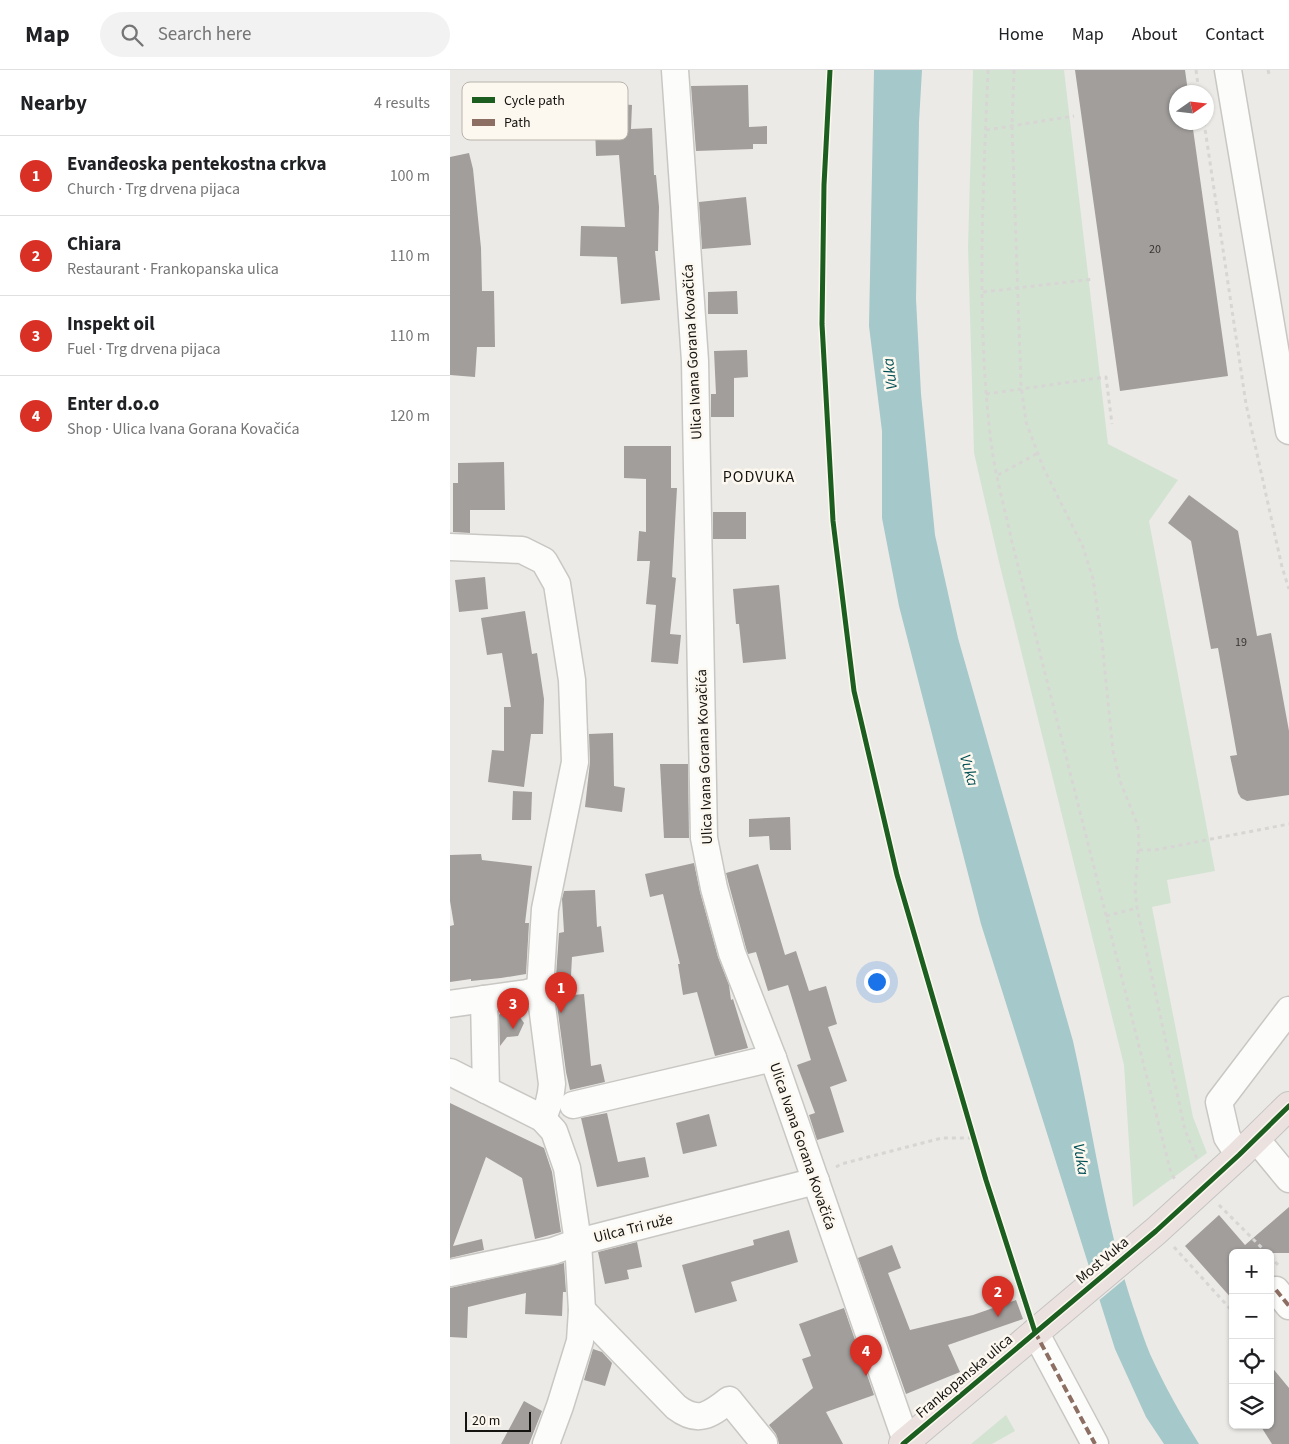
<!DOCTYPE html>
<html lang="en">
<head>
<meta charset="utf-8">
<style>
  body { margin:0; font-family:"Source Sans 3",sans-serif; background:#f2f2f2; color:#202124 }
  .controls { position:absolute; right:15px; bottom:15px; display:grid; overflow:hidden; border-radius:8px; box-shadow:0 1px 4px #0004 }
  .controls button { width:45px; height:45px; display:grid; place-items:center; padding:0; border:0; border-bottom:1px solid #e0e0e0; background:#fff; color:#202124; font:25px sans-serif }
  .compass { position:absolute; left:719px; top:15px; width:45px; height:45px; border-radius:50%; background:#fff; box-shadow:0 1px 4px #0004; rotate:76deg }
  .scale { position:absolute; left:15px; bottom:12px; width:66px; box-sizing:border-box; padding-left:5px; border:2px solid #151411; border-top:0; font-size:14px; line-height:18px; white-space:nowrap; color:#151411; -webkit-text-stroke:4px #fdf8ef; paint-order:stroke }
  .you { position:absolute; left:426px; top:911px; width:18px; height:18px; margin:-12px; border:4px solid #fff; border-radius:50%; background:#1a73e8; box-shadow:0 0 0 8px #1a73e833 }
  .badge { display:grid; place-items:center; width:32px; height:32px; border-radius:50%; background:#d93025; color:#fff; font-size:16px; font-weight:700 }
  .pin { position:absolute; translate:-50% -41px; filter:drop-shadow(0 1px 2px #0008) }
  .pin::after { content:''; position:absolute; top:26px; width:18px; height:15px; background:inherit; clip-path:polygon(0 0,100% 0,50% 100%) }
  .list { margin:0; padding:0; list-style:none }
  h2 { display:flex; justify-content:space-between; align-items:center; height:65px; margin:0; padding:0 20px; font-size:21px }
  h2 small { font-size:16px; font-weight:400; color:#757577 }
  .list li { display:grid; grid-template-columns:32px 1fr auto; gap:15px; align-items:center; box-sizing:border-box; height:80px; padding:0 20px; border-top:1px solid #e0e0e0 }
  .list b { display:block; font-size:19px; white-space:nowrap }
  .list p { margin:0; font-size:16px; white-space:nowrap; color:#757577 }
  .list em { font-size:16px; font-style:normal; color:#757577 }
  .icon { flex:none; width:28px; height:28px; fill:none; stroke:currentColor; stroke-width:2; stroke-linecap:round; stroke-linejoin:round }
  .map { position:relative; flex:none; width:839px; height:1374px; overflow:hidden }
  header { display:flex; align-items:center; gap:30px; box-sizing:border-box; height:70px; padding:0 25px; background:#fff; border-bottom:1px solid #e0e0e0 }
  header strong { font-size:24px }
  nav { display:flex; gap:28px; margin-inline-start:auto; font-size:18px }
  .search { width:350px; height:45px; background:#f2f2f2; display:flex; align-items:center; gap:12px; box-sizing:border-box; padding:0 18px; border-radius:28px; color:#757577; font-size:19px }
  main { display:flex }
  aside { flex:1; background:#fff }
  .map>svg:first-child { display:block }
  .green { fill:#d3e3d2 }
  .water { fill:#a5c8ca }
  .pier { fill:#eceae6 }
  .building { fill:#a19e9c }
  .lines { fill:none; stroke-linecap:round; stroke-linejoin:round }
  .minor-casing { stroke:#c9c7c3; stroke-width:29 }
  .major-casing { stroke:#c4c4c2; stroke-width:30 }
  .path { stroke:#d7d6d4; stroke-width:3; stroke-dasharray:4 4; stroke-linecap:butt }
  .minor { stroke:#fcfcfb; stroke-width:26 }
  .major { stroke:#ebe2e0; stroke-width:28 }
  .quiet { stroke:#8d6e63; stroke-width:4; stroke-dasharray:8 4; stroke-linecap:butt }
  .cycleway-casing { stroke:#fdf8ef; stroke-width:8 }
  .cycleway { stroke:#1b5e20; stroke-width:5 }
  .labels { text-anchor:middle; stroke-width:5; stroke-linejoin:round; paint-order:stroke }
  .number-label { font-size:12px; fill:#383634 }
  .street-label { font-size:15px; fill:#151411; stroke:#fdf8ef }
  .water-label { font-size:16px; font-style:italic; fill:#004f55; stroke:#fdf8ef }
  .neighbourhood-label { font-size:16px; letter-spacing:1px; fill:#151411; stroke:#fdf8ef }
  .key { fill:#fdf8ef; stroke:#b7b4ac; stroke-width:1 }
  .key-label { font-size:14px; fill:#151411 }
</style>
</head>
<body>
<header>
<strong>Map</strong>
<div class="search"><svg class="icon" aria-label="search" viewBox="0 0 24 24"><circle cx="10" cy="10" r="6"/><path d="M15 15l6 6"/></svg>Search here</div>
<nav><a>Home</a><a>Map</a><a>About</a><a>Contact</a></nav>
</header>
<main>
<aside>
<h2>Nearby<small>4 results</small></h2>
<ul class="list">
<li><span class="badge">1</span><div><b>Evanđeoska pentekostna crkva</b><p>Church · Trg drvena pijaca</p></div><em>100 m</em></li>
<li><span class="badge">2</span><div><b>Chiara</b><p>Restaurant · Frankopanska ulica</p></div><em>110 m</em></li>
<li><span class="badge">3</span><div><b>Inspekt oil</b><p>Fuel · Trg drvena pijaca</p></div><em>110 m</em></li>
<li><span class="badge">4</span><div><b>Enter d.o.o</b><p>Shop · Ulica Ivana Gorana Kovačića</p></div><em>120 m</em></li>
</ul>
</aside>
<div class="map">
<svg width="839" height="1374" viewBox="0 0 839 1374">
  <rect width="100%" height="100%" fill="#eceae6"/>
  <g class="green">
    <polygon points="523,0 614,0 658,374 728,410 699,451 765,801 717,810 721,833 702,837 743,1047 757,1083 683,1137 674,995 549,492 524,383 518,177"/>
    <polygon points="556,1345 565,1361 542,1374 521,1374"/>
  </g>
  <path class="water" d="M424 0H472L469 52 466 229 471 324 485 465 508 568 623 971C644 1063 655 1158 687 1248 691 1260 695 1272 700 1284 714 1315 731 1345 749 1374H714L696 1347 665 1279 531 854 449 536 432 448V361L419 256Z"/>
  <polygon class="pier" points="666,1171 676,1208 647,1232 636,1198"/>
  <g class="building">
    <polygon points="625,0 735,0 738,22 726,22 726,52 742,52 778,306 670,321"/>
    <polygon points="298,15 299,57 317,56 317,74 303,74 303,79 246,81 241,16"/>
    <polygon points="123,30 182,35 181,59 202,58 204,105 206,105 209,137 208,181 205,181 210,230 171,234 167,187 130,186 131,156 175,157 169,85 146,86 145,56 121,54"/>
    <polygon points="19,83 23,99 31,178 32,221 44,221 45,277 27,277 25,307 0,305 0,87"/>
    <polygon points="296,127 301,175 252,179 249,132"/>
    <polygon points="287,221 288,244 258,244 258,222"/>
    <polygon points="297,280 298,307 284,308 284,347 261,347 261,324 266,324 264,281"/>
    <polygon points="174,376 221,376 221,418 227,418 222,507 226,508 220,564 231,565 228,594 201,592 206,535 196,534 200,491 187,491 189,461 196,462 196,409 174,408"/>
    <polygon points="54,392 55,440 20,440 20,463 3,462 3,413 8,413 8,393"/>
    <polygon points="739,425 788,461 807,566 821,563 839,661 839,725 797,731 791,728 788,723 780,686 787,685 768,578 761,579 741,471 718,453"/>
    <rect x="263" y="442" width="33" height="27"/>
    <polygon points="35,507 38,539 9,542 5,510"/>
    <polygon points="329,515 336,589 293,593 289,554 286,554 283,519"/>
    <polygon points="75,541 82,584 87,583 94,629 93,664 81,664 74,717 38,712 42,680 54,681 54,637 61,637 52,583 37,585 31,548"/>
    <polygon points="163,663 164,716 175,718 172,742 135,737 140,692 139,664"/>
    <polygon points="210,694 238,694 239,768 214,768"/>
    <polygon points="63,721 82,722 81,750 62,750"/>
    <polygon points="340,747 341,780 320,780 319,766 299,767 299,749"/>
    <polygon points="31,784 32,790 82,796 75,853 79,853 76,904 51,908 21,911 21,909 0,912 0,856 4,855 0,831 0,785"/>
    <polygon points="244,793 250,822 268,887 279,915 281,930 283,929 298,978 265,986 247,922 233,925 228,894 230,894 213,824 200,827 195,804"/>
    <polygon points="308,794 335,885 346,881 359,921 376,916 387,954 378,957 397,1011 380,1017 394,1062 367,1070 359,1045 365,1043 347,995 361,990 338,915 318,921 306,882 298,884 296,878 279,815 276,803"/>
    <polygon points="145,820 147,857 151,856 154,882 122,887 121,906 123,925 134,924 141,996 151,994 155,1012 120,1020 116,1002 105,920 109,863 114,862 112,829 114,821"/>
    <polygon points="65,940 74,953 68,966 57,967 50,976 49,945 51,942"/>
    <polygon points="0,1033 94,1078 102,1102 111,1162 85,1169 72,1108 36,1087 3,1176 32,1169 34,1180 0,1188"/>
    <polygon points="157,1043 168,1092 195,1087 199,1107 147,1117 131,1048"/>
    <polygon points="259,1044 267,1076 233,1084 226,1053"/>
    <polygon points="839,1137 839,1183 783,1183 783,1230 735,1176 769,1145 795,1175"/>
    <polygon points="339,1160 348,1192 281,1212 287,1231 245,1243 232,1195 304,1175 303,1170"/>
    <polygon points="187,1172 192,1197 177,1200 179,1209 155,1214 148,1182"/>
    <polygon points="442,1175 451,1198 438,1203 460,1260 523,1245 566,1230 573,1249 498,1275 510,1302 456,1324 408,1188"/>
    <polygon points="114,1193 116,1222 113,1222 112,1246 75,1244 76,1223 18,1237 17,1268 0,1267 0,1218"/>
    <polygon points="394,1238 424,1325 376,1342 393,1374 329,1374 326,1364 319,1355 363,1318 352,1289 361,1286 349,1254"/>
    <polygon points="143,1279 152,1282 162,1293 155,1316 134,1310"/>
    <polygon points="820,1295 839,1318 839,1374 822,1374 810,1355 820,1355"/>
    <polygon points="74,1331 92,1341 79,1374 51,1374"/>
  </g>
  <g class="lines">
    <defs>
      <g id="minor">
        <polyline points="225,0 245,291 254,768 264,818 282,883 323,988 456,1371"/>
        <polyline points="778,0 839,361"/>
        <path d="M0 477 72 480 94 491 107 514 122 610 125 692 95 839 90 920 102 1014C101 1027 99 1037 92 1048"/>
        <polyline points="34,929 36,1020"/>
        <polyline points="0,934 77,923 90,920"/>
        <polyline points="0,1002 92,1048 104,1061 117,1098 128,1172 132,1240 130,1271 110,1336 96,1374"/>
        <polyline points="123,1035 323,988"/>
        <polyline points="806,1069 839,1109"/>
        <polyline points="789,1085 777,1067 769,1032 839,940"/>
        <polyline points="0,1203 103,1181 128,1172 366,1111"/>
        <polyline points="826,1220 839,1236"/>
        <path d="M132 1240 226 1337C248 1354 260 1345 279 1330L314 1373"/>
        <polyline points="585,1262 645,1374"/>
      </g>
      <polyline id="major" points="453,1374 706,1161 789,1085 839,1036"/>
    </defs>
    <use href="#minor" class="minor-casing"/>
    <use href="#major" class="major-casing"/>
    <g class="path">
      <polyline points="380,0 374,115 372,254 383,451 404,621 447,805 536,1110 577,1238"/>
      <path d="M538 0C533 123 526 249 541 372 545 405 555 439 562 472L721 1103 726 1111"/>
      <polyline points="564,0 562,56 571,315 576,352 593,397 633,477 643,509 652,572 663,681 670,711 688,756 689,770 685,819 687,838 735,1060 747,1089"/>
      <polyline points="746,0 749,22"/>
      <polyline points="818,0 819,4"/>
      <polyline points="754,52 796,334 832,497 839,519"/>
      <polyline points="536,60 624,46"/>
      <polyline points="533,222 644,209"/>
      <polyline points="536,324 656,307 662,354"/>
      <polyline points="548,405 588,383"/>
      <polyline points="689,780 705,780 839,754"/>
      <polyline points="656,846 687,838"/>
      <polyline points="386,1097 391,1094 492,1068 524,1068"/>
      <polyline points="769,1135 817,1183"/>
      <polyline points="724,1177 783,1242"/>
      <polyline points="820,1186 830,1197"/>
    </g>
    <use href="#minor" class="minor"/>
    <use href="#major" class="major"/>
    <g class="quiet">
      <polyline points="826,1220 839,1236"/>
      <polyline points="585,1262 645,1374"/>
    </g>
    <defs>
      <g id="cycleway">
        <polyline points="380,0 374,115 372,254 383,451 404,621 447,805 536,1110 585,1262"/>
        <polyline points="453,1374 706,1161 789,1085 839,1036"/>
      </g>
    </defs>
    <use href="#cycleway" class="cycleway-casing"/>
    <use href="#cycleway" class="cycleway"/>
  </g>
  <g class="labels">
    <g class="number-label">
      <text x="705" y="183">20</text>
      <text x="791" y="576">19</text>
    </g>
    <g class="street-label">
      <text transform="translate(242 282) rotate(-93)" y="5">Ulica Ivana Gorana Kovačića</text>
      <text transform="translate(254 687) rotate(-92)" y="5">Ulica Ivana Gorana Kovačića</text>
      <text transform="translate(353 1076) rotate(71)" y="5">Ulica Ivana Gorana Kovačića</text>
      <text transform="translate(183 1158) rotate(-14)" y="5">Uilca Tri ruže</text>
      <text transform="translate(652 1190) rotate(-40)" y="5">Most Vuka</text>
      <text transform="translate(514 1306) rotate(-40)" y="5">Frankopanska ulica</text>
    </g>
    <g class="water-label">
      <text transform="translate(439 304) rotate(-97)" y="6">Vuka</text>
      <text transform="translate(520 700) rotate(74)" y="6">Vuka</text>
      <text transform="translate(632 1089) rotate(81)" y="6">Vuka</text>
    </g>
    <g class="neighbourhood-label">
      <text x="309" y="412">PODVUKA</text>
    </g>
  </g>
  <rect x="12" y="12" width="166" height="58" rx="8" class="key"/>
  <rect x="22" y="27" width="23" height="6" fill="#1b5e20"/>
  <rect x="22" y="49" width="23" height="7" fill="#8d6e63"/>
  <g class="key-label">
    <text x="54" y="35">Cycle path</text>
    <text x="54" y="57">Path</text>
  </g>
</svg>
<div class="controls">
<button>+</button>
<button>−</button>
<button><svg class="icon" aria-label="locate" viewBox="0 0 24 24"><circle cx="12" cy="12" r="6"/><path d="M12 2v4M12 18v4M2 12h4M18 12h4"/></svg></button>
<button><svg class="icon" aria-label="layers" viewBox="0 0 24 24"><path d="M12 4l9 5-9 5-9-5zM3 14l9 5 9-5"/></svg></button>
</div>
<svg class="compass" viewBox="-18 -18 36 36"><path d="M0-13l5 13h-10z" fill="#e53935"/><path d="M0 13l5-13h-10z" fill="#757577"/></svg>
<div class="scale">20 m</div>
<div class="you"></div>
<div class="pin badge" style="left:111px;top:943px">1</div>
<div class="pin badge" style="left:548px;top:1247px">2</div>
<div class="pin badge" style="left:63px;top:959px">3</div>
<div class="pin badge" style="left:416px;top:1306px">4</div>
</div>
</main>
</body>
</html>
